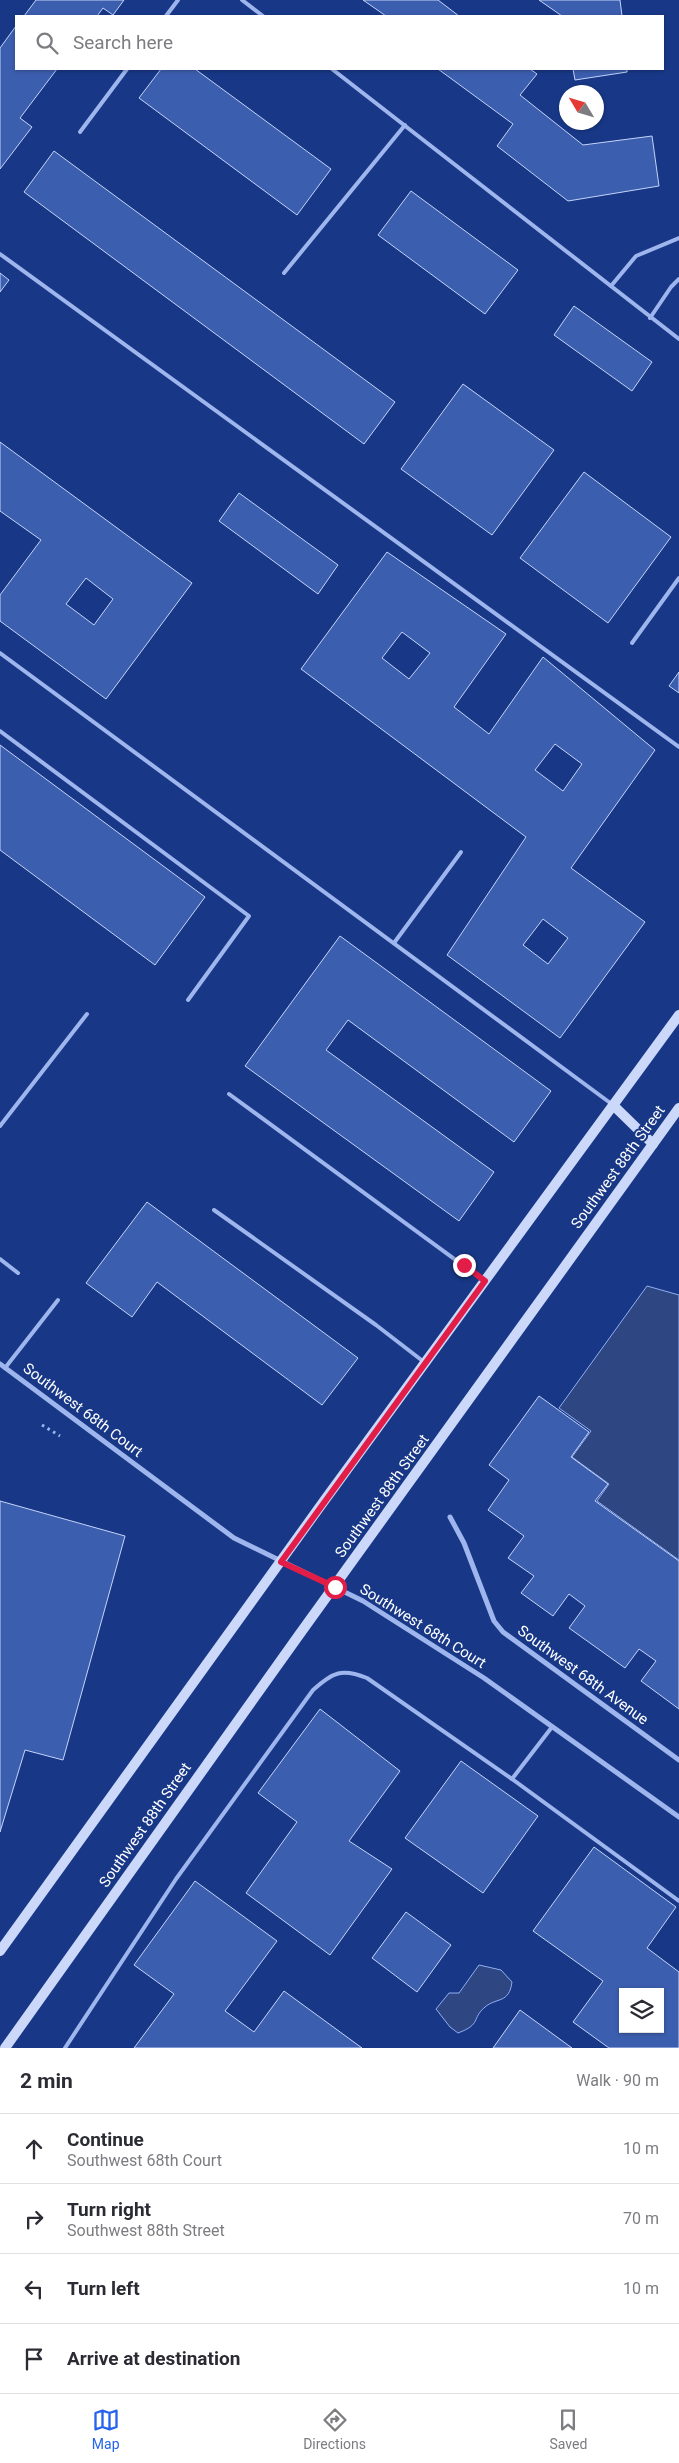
<!DOCTYPE html>
<html lang="en">
<head>
<meta charset="utf-8">
<style>
  body { margin:0; font-family:Roboto,sans-serif; background:#f2f2f3; color:#2b2b33 }
  .controls { position:absolute; right:15px; bottom:15px; display:grid; overflow:hidden; border-radius:0px; box-shadow:0 1px 4px #0004 }
  .controls button { width:45px; height:45px; display:grid; place-items:center; padding:0; border:0; border-bottom:1px solid #e1e1e2; background:#fff; color:#2b2b33; font:25px sans-serif }
  .compass { position:absolute; left:559px; top:85px; width:45px; height:45px; border-radius:50%; background:#fff; box-shadow:0 1px 4px #0004; rotate:308deg }
  .stop { position:absolute; width:15px; height:15px; margin:-11px; border:4px solid #e11d48; border-radius:50%; background:#fff }
  .stop.end { background:#e11d48; border-color:#fff; box-shadow:0 1px 5px #0008 }
  .list { margin:0; padding:0; list-style:none }
  h2 { display:flex; justify-content:space-between; align-items:center; height:65px; margin:0; padding:0 20px; font-size:21px }
  h2 small { font-size:16px; font-weight:400; color:#7c7c81 }
  .list li { display:grid; grid-template-columns:32px 1fr auto; gap:15px; align-items:center; box-sizing:border-box; height:70px; padding:0 20px; border-top:1px solid #e1e1e2 }
  .list b { display:block; font-size:19px; white-space:nowrap }
  .list p { margin:0; font-size:16px; white-space:nowrap; color:#7c7c81 }
  .list em { font-size:16px; font-style:normal; color:#7c7c81 }
  .icon { flex:none; width:28px; height:28px; fill:none; stroke:currentColor; stroke-width:2; stroke-linecap:round; stroke-linejoin:round }
  .map { position:relative; flex:none; width:679px; height:2048px; overflow:hidden }
  .search { position:absolute; background:#fff; box-shadow:0 1px 4px #0004; left:15px; right:15px; top:15px; height:55px; display:flex; align-items:center; gap:12px; box-sizing:border-box; padding:0 18px; border-radius:0px; color:#7c7c81; font-size:19px }
  .sheet { height:345px; background:#fff }
  nav { display:flex; justify-content:space-around; align-items:center; box-sizing:border-box; height:70px; border-top:1px solid #e1e1e2; background:#fff; font-size:14px; color:#7c7c81 }
  nav a { display:grid; justify-items:center; gap:2px }
  nav .on { color:#2563eb }
  .map>svg:first-child { display:block }
  .water { fill:#2e4682; stroke:#91aff0 }
  .building { fill:#3c5eaf; stroke:#c4d4fa; fill-rule:evenodd }
  .lines { fill:none; stroke-linecap:round; stroke-linejoin:round }
  .path { stroke:#9eb6ed; stroke-width:3; stroke-dasharray:2.5 4; stroke-linecap:butt }
  .lane { stroke:#9eb6ed; stroke-width:4 }
  .street { stroke:#9eb6ed; stroke-width:5 }
  .secondary { stroke:#cbd8f9; stroke-width:10 }
  .route { stroke:#e11d48; stroke-width:6 }
  .labels { text-anchor:middle; stroke-width:4; stroke-linejoin:round; paint-order:stroke }
  .street-label { font-size:15px; fill:#fff; stroke:#183887 }
</style>
</head>
<body>
<div class="map">
<svg width="679" height="2048" viewBox="0 0 679 2048">
  <rect width="100%" height="100%" fill="#183887"/>
  <g class="water">
    <polygon points="647,1286 679,1295 679,1560 597,1501 609,1484 572,1457 591,1431 559,1408"/>
    <path d="M479 1965 501 1970 512 1982C509 2004 497 1997 485 2007 471 2019 482 2024 458 2033L450 2027 436 2009 449 1993H459Z"/>
  </g>
  <g class="building">
    <polygon points="36,0 124,0 113,15 103,8 97,16 24,16"/>
    <polygon points="363,0 438,0 459,16 386,16"/>
    <polygon points="539,0 620,0 622,16 562,16"/>
    <polygon points="16,26 16,69 57,69 20,118 32,127 0,169 0,48"/>
    <polygon points="161,69 195,69 331,169 297,215 139,98"/>
    <polygon points="438,69 530,69 537,74 520,95 583,145 652,136 659,186 568,201 497,146 513,124"/>
    <polygon points="573,69 627,69 627,72 575,80"/>
    <polygon points="54,151 395,402 364,444 24,192"/>
    <polygon points="411,191 518,270 485,314 378,235"/>
    <polygon points="0,273 9,280 0,292"/>
    <polygon points="574,306 652,362 632,391 554,335"/>
    <polygon points="463,384 554,450 492,535 401,469"/>
    <path d="M0 442 192 583 106 699 0 621V595L41 540 0 511ZM86 578 113 599 94 625 66 604Z"/>
    <polygon points="584,472 671,537 608,623 520,558"/>
    <polygon points="239,493 338,565 318,594 219,521"/>
    <path d="M387 552 506 634 454 707 489 734 543 657 655 750 571 868 645 922 560 1038 447 955 526 837 301 669ZM402 632 430 653 409 679 382 658ZM555 744 582 764 563 791 535 770ZM543 919 568 938 548 964 523 945Z"/>
    <polygon points="679,672 679,693 669,686"/>
    <polygon points="0,745 205,897 155,965 0,850"/>
    <polygon points="340,936 551,1091 514,1142 348,1020 326,1050 494,1172 459,1221 245,1066"/>
    <polygon points="147,1202 358,1358 322,1405 157,1282 132,1317 86,1283"/>
    <polygon points="539,1396 589,1432 571,1457 608,1484 595,1501 679,1561 679,1709 641,1681 656,1661 639,1649 625,1668 569,1628 585,1606 569,1594 553,1616 521,1593 534,1576 508,1558 524,1536 488,1510 509,1480 489,1465"/>
    <polygon points="0,1501 125,1536 63,1760 25,1750 0,1832"/>
    <polygon points="320,1709 400,1771 349,1841 392,1869 330,1955 246,1893 297,1822 258,1793"/>
    <polygon points="461,1761 538,1816 483,1893 405,1838"/>
    <path d="M594 1847 676 1907 647 1948 679 1972V2048H609L573 2022 603 1981 533 1931ZM623 1992H660V2029H623Z"/>
    <polygon points="195,1881 277,1941 225,2011 254,2032 284,1991 362,2048 134,2048 174,1994 134,1965"/>
    <polygon points="406,1912 451,1945 417,1992 372,1958"/>
    <polygon points="520,2010 572,2048 493,2048"/>
  </g>
  <g class="lines">
    <polyline class="path" points="42,1425 60,1436"/>
    <g class="lane">
      <polyline points="242,0 263,16"/>
      <polyline points="166,16 178,0"/>
      <polyline points="332,69 679,339"/>
      <polyline points="80,132 127,69"/>
      <polyline points="0,254 679,747"/>
      <polyline points="284,273 405,125"/>
      <polyline points="611,286 636,256 679,238"/>
      <polyline points="650,318 671,287 679,279"/>
      <polyline points="632,643 679,578"/>
      <polyline points="0,653 613,1105"/>
      <polyline points="0,731 249,916 188,1000"/>
      <polyline points="394,943 461,852"/>
      <polyline points="229,1094 483,1280"/>
      <polyline points="0,1126 87,1014"/>
      <polyline points="214,1210 376,1325 424,1362"/>
      <polyline points="0,1259 18,1273"/>
      <polyline points="5,1368 58,1300"/>
      <polyline points="512,1779 552,1727"/>
      <path d="M65 2048 176 1879 313 1690C333 1672 342 1668 367 1678L512 1779 679 1901"/>
    </g>
    <g class="street">
      <polyline points="0,1364 234,1538 363,1601 484,1678 679,1817"/>
      <polyline points="450,1517 464,1543 494,1621 503,1632 679,1760"/>
    </g>
    <g class="secondary">
      <polyline points="613,1105 653,1144"/>
      <polyline points="0,1951 324,1501 679,1015"/>
      <polyline points="5,2048 299,1635 679,1108"/>
    </g>
  </g>
  <g class="lines">
    <polyline class="route" points="335,1587 281,1562 485,1281 464,1265"/>
  </g>
  <g class="labels">
    <g class="street-label">
      <text transform="translate(618 1167) rotate(-54)" y="5">Southwest 88th Street</text>
      <text transform="translate(83 1410) rotate(37)" y="5">Southwest 68th Court</text>
      <text transform="translate(382 1496) rotate(-54)" y="5">Southwest 88th Street</text>
      <text transform="translate(423 1626) rotate(32)" y="5">Southwest 68th Court</text>
      <text transform="translate(583 1675) rotate(36)" y="5">Southwest 68th Avenue</text>
      <text transform="translate(145 1825) rotate(-55)" y="5">Southwest 88th Street</text>
    </g>
  </g>
</svg>
<div class="controls">
<button><svg class="icon" aria-label="layers" viewBox="0 0 24 24"><path d="M12 4l9 5-9 5-9-5zM3 14l9 5 9-5"/></svg></button>
</div>
<svg class="compass" viewBox="-18 -18 36 36"><path d="M0-13l5 13h-10z" fill="#e53935"/><path d="M0 13l5-13h-10z" fill="#7c7c81"/></svg>
<div class="stop" style="left:335px;top:1587px"></div>
<div class="stop end" style="left:464px;top:1265px"></div>
<div class="search"><svg class="icon" aria-label="search" viewBox="0 0 24 24"><circle cx="10" cy="10" r="6"/><path d="M15 15l6 6"/></svg>Search here</div>
</div>
<section class="sheet">
<h2>2 min<small>Walk · 90 m</small></h2>
<ul class="list">
<li><svg class="icon" aria-label="ahead" viewBox="0 0 24 24"><path d="M12 20V5M6 11l6-6 6 6"/></svg><div><b>Continue</b><p>Southwest 68th Court</p></div><em>10 m</em></li>
<li><svg class="icon" aria-label="right" viewBox="0 0 24 24"><path d="M7 20v-9h11M14 6l5 5-5 5"/></svg><div><b>Turn right</b><p>Southwest 88th Street</p></div><em>70 m</em></li>
<li><svg class="icon" aria-label="left" viewBox="0 0 24 24"><path d="M17 20v-9H6M10 6l-5 5 5 5"/></svg><div><b>Turn left</b></div><em>10 m</em></li>
<li><svg class="icon" aria-label="arrive" viewBox="0 0 24 24"><path d="M6 21V4h12l-3 4 3 4H6"/></svg><div><b>Arrive at destination</b></div></li>
</ul>
</section>
<nav>
<a class="on"><svg class="icon" aria-label="map" viewBox="0 0 24 24"><path d="M3 6l6-2 6 2 6-2v14l-6 2-6-2-6 2zM9 4v14M15 6v14"/></svg>Map</a>
<a><svg class="icon" aria-label="directions" viewBox="0 0 24 24"><path d="M12 3l9 9-9 9-9-9zM9 14v-3h6M13 9l2 2-2 2"/></svg>Directions</a>
<a><svg class="icon" aria-label="saved" viewBox="0 0 24 24"><path d="M7 4h10v16l-5-4-5 4z"/></svg>Saved</a>
</nav>
</body>
</html>
